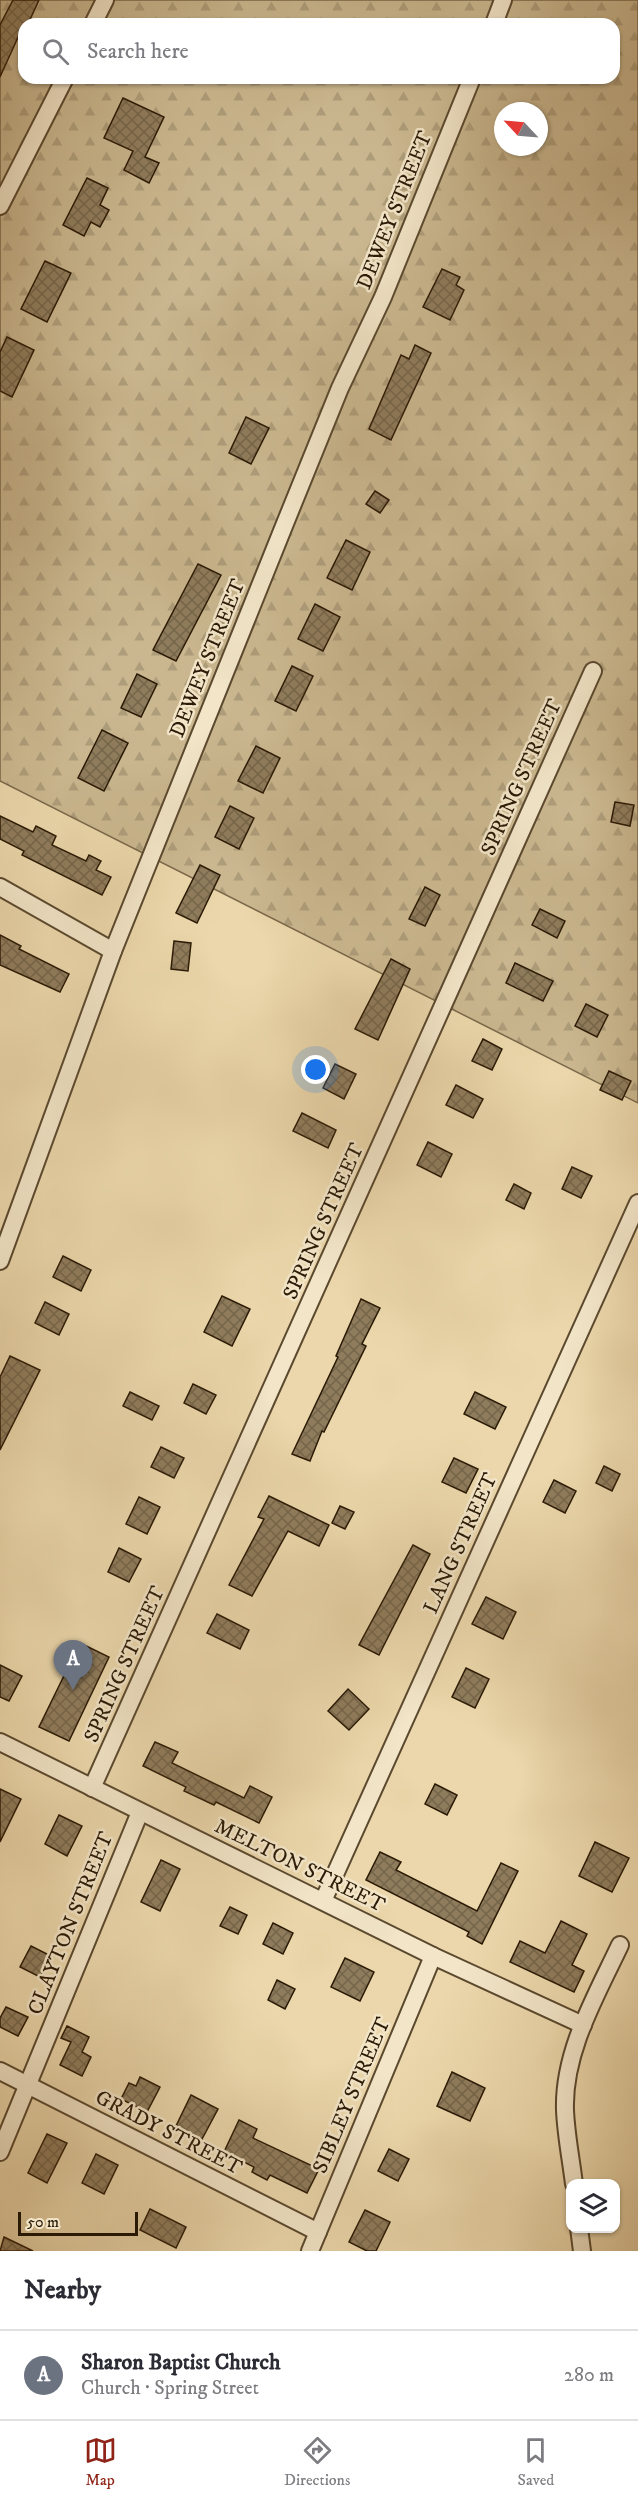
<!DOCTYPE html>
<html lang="en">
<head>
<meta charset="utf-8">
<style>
  body { margin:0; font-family:"IM FELL DW Pica",serif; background:#f2f2f3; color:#2b2b33 }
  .controls { position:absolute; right:18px; bottom:18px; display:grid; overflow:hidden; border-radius:12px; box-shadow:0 2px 4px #0004 }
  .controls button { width:54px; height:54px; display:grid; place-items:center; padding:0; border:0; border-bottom:2px solid #e1e1e2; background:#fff; color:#2b2b33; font:30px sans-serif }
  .compass { position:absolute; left:494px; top:102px; width:54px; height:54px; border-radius:50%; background:#fff; box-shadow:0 2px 4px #0004; rotate:296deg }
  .scale { position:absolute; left:18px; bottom:15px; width:120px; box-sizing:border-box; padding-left:6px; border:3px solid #2b1a06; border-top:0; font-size:16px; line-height:21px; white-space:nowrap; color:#2b1a06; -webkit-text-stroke:4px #f2e5c8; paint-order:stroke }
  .you { position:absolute; left:316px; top:1070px; width:21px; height:21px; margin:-15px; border:4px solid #fff; border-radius:50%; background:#1a73e8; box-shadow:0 0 0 9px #1a73e833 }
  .badge { display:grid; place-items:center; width:39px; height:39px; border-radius:50%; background:#8f2418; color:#fff; font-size:20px; font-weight:700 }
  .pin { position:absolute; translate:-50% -50px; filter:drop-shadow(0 2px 3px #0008) }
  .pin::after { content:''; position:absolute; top:32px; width:21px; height:18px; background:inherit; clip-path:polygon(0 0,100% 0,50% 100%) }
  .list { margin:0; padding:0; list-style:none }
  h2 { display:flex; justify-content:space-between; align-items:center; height:78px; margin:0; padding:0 24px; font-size:26px }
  h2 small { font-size:20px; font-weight:400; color:#7c7c81 }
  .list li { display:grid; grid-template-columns:39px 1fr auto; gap:18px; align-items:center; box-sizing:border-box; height:90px; padding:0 24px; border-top:2px solid #e1e1e2 }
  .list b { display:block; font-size:22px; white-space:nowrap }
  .list p { margin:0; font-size:20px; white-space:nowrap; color:#7c7c81 }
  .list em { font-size:20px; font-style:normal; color:#7c7c81 }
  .icon { flex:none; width:33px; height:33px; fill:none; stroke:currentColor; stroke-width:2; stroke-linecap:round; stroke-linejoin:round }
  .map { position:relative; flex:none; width:638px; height:2251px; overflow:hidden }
  .search { position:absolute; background:#fff; box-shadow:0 2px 4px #0004; left:18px; right:18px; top:18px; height:66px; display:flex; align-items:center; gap:15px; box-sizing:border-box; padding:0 21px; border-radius:18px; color:#7c7c81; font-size:22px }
  .sheet { height:168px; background:#fff }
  nav { display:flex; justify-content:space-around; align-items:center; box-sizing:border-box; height:84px; border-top:2px solid #e1e1e2; background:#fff; font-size:16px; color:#7c7c81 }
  nav a { display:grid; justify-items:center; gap:3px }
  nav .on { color:#8f2418 }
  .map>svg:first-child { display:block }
  .forest { fill:url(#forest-firs); stroke:#7a684a; stroke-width:1.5; fill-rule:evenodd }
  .building { fill:url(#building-cross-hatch); stroke:#2b1a06; stroke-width:1.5 }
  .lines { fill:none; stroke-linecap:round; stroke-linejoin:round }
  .minor-casing { stroke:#5b492f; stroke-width:20 }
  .minor { stroke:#f2e5c8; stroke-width:16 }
  .labels { text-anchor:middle; stroke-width:5; stroke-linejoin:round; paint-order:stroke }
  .street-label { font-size:21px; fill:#2b1a06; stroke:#f2e5c8 }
</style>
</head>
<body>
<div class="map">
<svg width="638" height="2251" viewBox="0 0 638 2251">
  <defs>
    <pattern id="forest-firs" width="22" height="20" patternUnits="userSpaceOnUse" patternTransform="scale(1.5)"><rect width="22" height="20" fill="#cab78f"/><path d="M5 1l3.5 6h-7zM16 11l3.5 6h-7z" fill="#ae9d7a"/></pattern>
    <pattern id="building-cross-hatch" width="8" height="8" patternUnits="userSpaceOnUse" patternTransform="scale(1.5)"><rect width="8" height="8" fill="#8f7c5c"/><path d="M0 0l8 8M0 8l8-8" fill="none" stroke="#75654a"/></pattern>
  </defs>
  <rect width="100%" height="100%" fill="#ebd7ab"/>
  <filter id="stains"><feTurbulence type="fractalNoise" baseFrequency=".00333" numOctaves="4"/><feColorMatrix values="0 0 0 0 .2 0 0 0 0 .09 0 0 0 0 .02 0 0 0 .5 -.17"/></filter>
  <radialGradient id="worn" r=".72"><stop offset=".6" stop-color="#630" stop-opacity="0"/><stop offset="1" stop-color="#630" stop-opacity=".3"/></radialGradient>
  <path class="forest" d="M0 0H638V1103L0 781ZM24 24H614V78H24ZM503 111H539V147H503Z"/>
  <g class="building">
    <polygon points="13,0 39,0 28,24 24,24 0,77 0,25"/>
    <polygon points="123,98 164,117 145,157 159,163 149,183 124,170 133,151 104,138"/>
    <polygon points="87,178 108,188 100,205 109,210 100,227 91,222 84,236 63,225"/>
    <polygon points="45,261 71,273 47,322 21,309"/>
    <polygon points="442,269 460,277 456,285 464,290 450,320 423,307"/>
    <polygon points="7,337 34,350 12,397 0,391 0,352"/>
    <polygon points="415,345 431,353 391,440 369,429 401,355 409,359"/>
    <polygon points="246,417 269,428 251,464 229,453"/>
    <polygon points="375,491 389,500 380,513 366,504"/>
    <polygon points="346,540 370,552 352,590 327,578"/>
    <polygon points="198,564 221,575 176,661 153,650"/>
    <polygon points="315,604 340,617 323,651 298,639"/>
    <polygon points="292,666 313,676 296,711 275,701"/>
    <polygon points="137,674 157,684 141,717 121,708"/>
    <polygon points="102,730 128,743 104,791 78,778"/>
    <polygon points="256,746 280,758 263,793 238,781"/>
    <polygon points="615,802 634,805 630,826 611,822"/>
    <polygon points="230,806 254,818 239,849 215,837"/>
    <polygon points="0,816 33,832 36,826 56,836 52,845 86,861 89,855 101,861 96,870 111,877 102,895 22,855 24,851 0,839"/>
    <polygon points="200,865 220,875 197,923 176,913"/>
    <polygon points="425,887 440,895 425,926 409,919"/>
    <polygon points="540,909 565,921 557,938 532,925"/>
    <polygon points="0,935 21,946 19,949 69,974 60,992 0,965"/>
    <polygon points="174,941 191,943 188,971 171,969"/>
    <polygon points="391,959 410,969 378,1040 355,1029"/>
    <polygon points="515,963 553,981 543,1001 506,983"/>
    <polygon points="586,1004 608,1015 597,1037 575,1026"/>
    <polygon points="483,1039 502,1049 492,1070 472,1061"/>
    <polygon points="335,1064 356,1074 344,1099 323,1088"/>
    <polygon points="609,1071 631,1081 622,1100 600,1090"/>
    <polygon points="456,1085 483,1099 473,1118 446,1105"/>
    <polygon points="302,1113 336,1130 328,1148 293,1131"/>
    <polygon points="428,1142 452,1154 441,1177 417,1165"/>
    <polygon points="572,1167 592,1176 581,1198 562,1189"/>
    <polygon points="514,1184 531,1193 524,1209 506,1200"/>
    <polygon points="63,1256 91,1270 81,1291 53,1277"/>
    <polygon points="222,1296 250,1309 232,1346 204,1332"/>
    <polygon points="361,1299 380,1308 362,1344 366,1346 324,1432 322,1431 310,1461 292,1454 338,1357 336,1356"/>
    <polygon points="45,1302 69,1314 59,1335 35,1323"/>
    <polygon points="10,1356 40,1370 0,1450 0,1377"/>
    <polygon points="193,1384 216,1395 206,1414 184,1403"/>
    <polygon points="130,1392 159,1406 152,1420 123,1406"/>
    <polygon points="475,1392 506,1407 495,1429 464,1414"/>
    <polygon points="161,1447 184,1458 174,1478 151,1467"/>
    <polygon points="454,1458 478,1469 466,1493 442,1482"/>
    <polygon points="604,1466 620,1474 612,1491 596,1483"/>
    <polygon points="554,1480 576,1491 565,1513 543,1502"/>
    <polygon points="269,1496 329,1525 319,1546 288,1531 252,1596 229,1585 264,1519 258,1517"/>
    <polygon points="139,1497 160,1507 147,1534 126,1524"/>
    <polygon points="340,1506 354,1512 345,1529 332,1523"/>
    <polygon points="413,1545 430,1554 379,1655 359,1645"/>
    <polygon points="119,1548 141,1559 129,1582 108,1572"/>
    <polygon points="486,1597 516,1612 503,1639 472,1624"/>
    <polygon points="217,1614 249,1630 240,1649 207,1633"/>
    <polygon points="80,1643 109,1657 69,1741 39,1727"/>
    <polygon points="0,1665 22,1676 9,1701 0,1697"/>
    <polygon points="466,1668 489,1679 475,1708 452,1697"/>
    <polygon points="348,1689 369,1709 349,1730 328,1711"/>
    <polygon points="155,1742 178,1752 172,1763 244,1798 250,1786 272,1797 259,1823 216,1802 214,1805 184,1791 186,1787 143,1766"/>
    <polygon points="435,1784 457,1795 447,1815 425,1804"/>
    <polygon points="0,1789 21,1799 0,1842"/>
    <polygon points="59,1815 82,1826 67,1856 45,1844"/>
    <polygon points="595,1842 629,1858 612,1892 579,1876"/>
    <polygon points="380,1852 401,1862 396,1870 477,1911 501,1863 518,1871 482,1944 467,1936 469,1932 366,1880"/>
    <polygon points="161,1860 180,1869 160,1911 141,1902"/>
    <polygon points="230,1907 247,1915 238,1934 220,1926"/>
    <polygon points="561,1921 587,1934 572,1965 584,1971 574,1992 510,1962 520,1941 545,1953"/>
    <polygon points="273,1923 293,1933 283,1954 263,1944"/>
    <polygon points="31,1946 51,1956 40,1977 20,1967"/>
    <polygon points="345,1958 374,1972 360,2001 331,1987"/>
    <polygon points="277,1980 295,1989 285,2009 268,2000"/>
    <polygon points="6,2007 28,2017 18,2036 0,2027 0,2018"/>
    <polygon points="67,2026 89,2037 82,2052 91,2057 82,2076 60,2065 71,2042 61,2038"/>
    <polygon points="452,2072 485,2088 470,2121 437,2106"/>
    <polygon points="140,2077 160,2087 147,2112 121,2099 129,2083 136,2086"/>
    <polygon points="191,2095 218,2109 202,2139 176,2126"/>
    <polygon points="239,2120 257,2129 253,2138 319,2169 307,2193 270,2175 267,2180 252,2172 254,2167 224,2152"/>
    <polygon points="47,2134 67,2143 47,2183 28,2173"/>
    <polygon points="389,2149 409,2159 398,2181 378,2171"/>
    <polygon points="96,2154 118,2165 104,2194 82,2183"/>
    <polygon points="150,2209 186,2227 176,2248 140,2230"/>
    <polygon points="365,2210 390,2222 376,2251 367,2251 349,2242"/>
    <polygon points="4,2237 33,2251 0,2251"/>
  </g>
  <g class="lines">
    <defs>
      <g id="minor">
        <polyline points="93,24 105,0"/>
        <polyline points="494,24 503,0"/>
        <polyline points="0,206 65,78"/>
        <polyline points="0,887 113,951"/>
        <polyline points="0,1261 113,951 284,526 340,388 383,297 472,78"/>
        <polyline points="0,1742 433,1956 583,2025"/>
        <polyline points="92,1788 593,671"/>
        <polyline points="323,1901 638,1203"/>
        <polyline points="0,2071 318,2232"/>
        <polyline points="0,2152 140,1812"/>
        <path d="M574 2184C571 2159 566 2135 565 2110 563 2052 596 1996 620 1945"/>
        <polyline points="579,2228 582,2251"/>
        <polyline points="310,2251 433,1956"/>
      </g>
    </defs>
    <use href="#minor" class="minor-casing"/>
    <use href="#minor" class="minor"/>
  </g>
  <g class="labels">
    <g class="street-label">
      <text transform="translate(394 210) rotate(-68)" y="7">DEWEY STREET</text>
      <text transform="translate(207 658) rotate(-68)" y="7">DEWEY STREET</text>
      <text transform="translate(521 777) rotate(-66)" y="7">SPRING STREET</text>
      <text transform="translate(323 1221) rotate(-66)" y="7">SPRING STREET</text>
      <text transform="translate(460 1543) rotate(-66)" y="7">LANG STREET</text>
      <text transform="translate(124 1664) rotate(-66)" y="7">SPRING STREET</text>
      <text transform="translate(300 1865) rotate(26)" y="7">MELTON STREET</text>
      <text transform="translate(70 1923) rotate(-68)" y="7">CLAYTON STREET</text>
      <text transform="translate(351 2095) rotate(-67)" y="7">SIBLEY STREET</text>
      <text transform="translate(169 2132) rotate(27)" y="7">GRADY STREET</text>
    </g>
  </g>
  <rect width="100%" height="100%" filter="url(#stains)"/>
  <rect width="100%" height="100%" fill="url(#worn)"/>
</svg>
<div class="controls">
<button><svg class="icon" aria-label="layers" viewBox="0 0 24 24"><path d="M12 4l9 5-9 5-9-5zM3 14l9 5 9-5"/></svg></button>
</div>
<svg class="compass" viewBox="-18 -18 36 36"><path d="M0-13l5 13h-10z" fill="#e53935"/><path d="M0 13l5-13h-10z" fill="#7c7c81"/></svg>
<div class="scale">50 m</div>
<div class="you"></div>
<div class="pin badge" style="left:73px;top:1690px;background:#6b7280">A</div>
<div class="search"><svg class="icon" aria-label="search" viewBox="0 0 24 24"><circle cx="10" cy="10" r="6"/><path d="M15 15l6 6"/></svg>Search here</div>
</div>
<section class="sheet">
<h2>Nearby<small></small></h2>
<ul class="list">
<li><span class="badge" style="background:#6b7280">A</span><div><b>Sharon Baptist Church</b><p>Church · Spring Street</p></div><em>280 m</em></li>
</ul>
</section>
<nav>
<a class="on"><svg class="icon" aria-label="map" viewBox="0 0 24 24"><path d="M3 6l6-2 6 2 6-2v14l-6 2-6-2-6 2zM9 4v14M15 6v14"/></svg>Map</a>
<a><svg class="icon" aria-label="directions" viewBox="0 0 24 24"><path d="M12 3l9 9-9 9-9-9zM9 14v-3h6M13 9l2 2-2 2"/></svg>Directions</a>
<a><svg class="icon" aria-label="saved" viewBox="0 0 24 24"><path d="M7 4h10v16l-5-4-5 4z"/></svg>Saved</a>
</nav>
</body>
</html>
